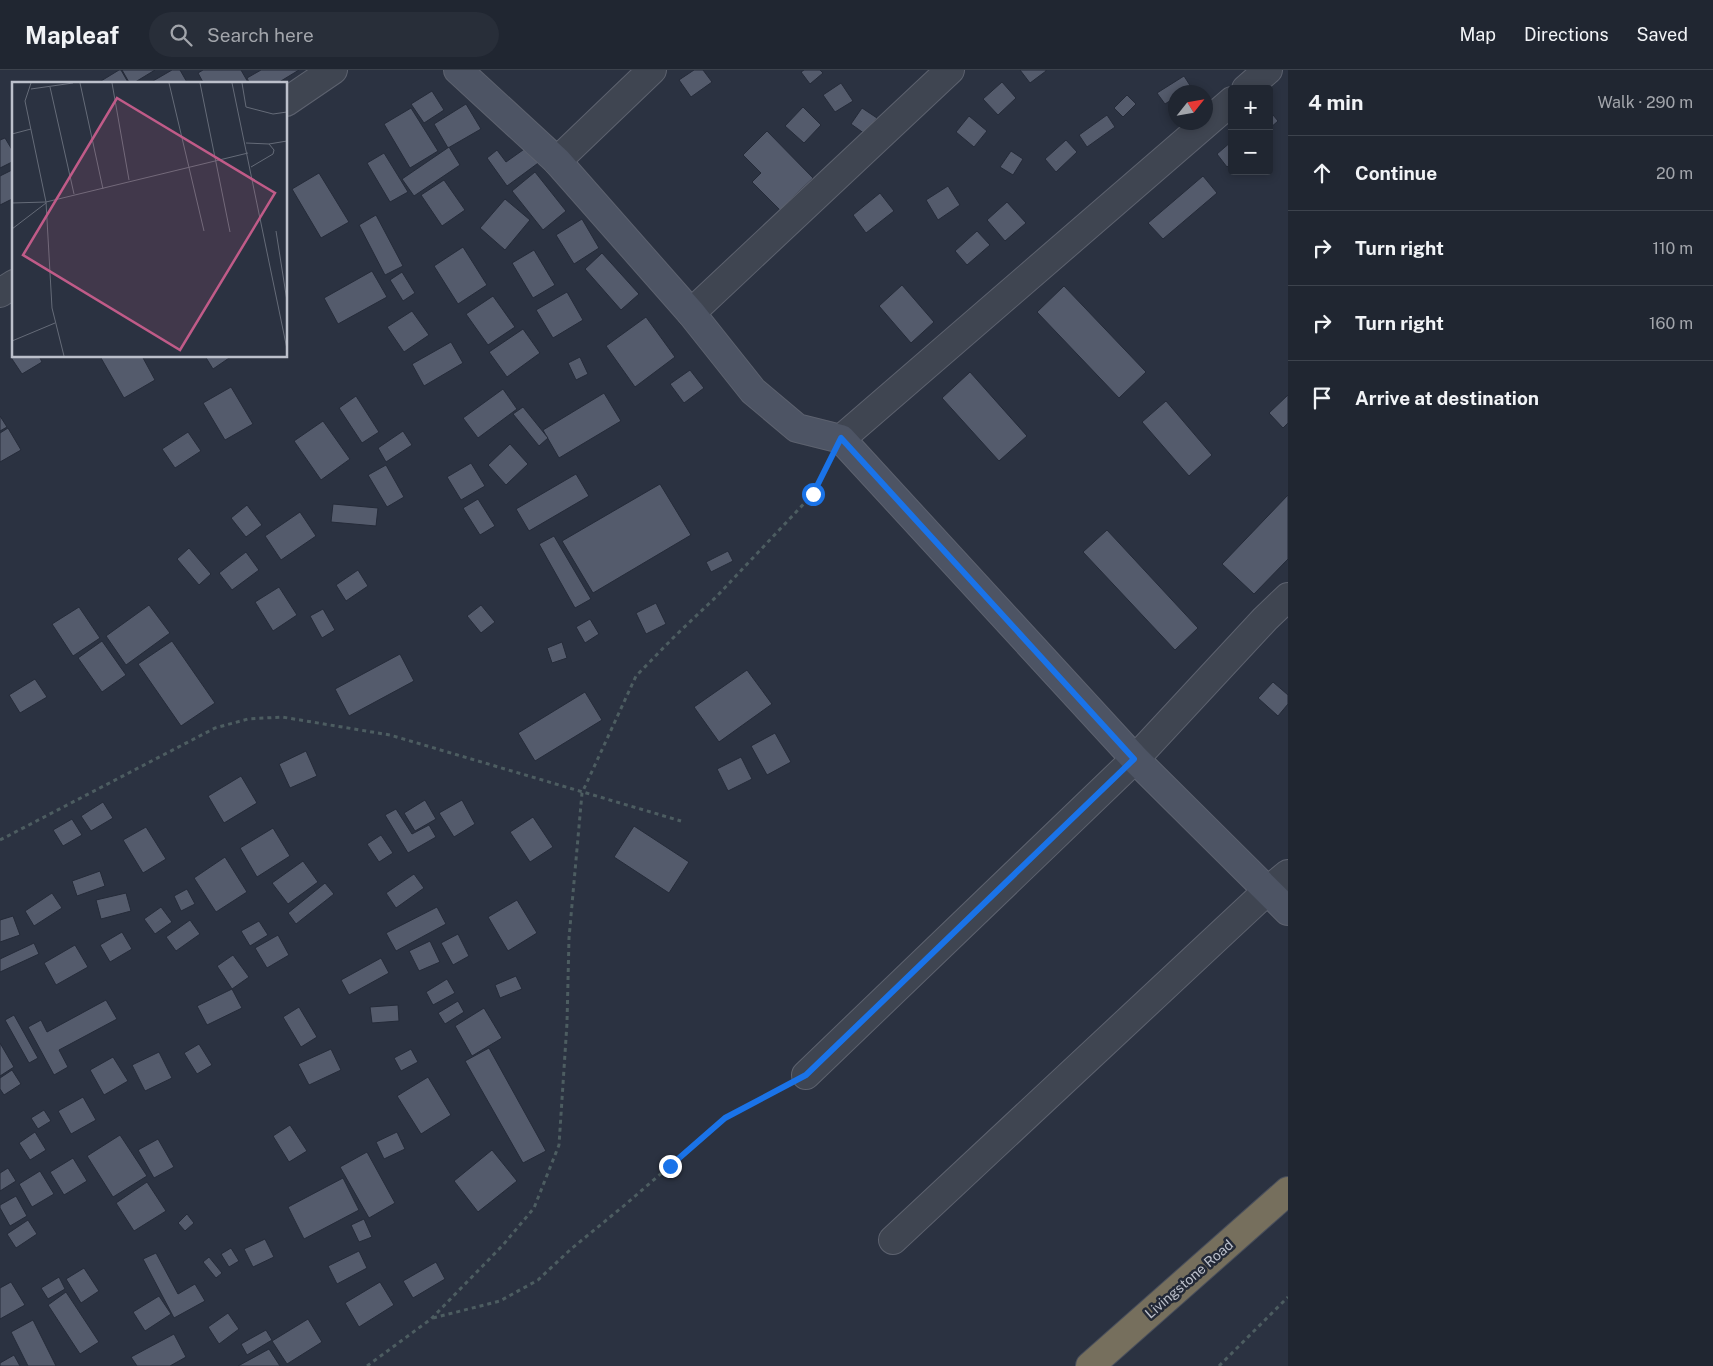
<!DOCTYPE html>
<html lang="en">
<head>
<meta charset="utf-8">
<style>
  body { margin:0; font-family:"Public Sans",sans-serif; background:#282e39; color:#f1f3f6 }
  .controls { position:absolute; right:15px; top:15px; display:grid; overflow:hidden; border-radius:5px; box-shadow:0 2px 8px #0003 }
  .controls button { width:45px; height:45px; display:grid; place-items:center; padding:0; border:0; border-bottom:1px solid #3d434d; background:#202631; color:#f1f3f6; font:25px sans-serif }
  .compass { position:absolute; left:1168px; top:15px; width:45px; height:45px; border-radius:50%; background:#202631; box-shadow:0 2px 8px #0003; rotate:59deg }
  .stop { position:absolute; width:15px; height:15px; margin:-11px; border:4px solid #1a73e8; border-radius:50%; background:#fff }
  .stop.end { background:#1a73e8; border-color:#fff; box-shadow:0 1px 5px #0008 }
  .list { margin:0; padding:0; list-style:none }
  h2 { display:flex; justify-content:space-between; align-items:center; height:65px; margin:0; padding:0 20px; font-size:21px }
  h2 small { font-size:16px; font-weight:400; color:#a2a5ab }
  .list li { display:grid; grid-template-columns:32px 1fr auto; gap:15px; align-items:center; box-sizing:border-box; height:75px; padding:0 20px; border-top:1px solid #3d434d }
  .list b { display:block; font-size:19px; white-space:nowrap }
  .list em { font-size:16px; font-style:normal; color:#a2a5ab }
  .icon { flex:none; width:28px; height:28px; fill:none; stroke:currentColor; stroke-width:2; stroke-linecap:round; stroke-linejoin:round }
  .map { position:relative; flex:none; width:1288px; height:1296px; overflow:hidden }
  header { display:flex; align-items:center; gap:30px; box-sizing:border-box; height:70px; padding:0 25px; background:#202631; border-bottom:1px solid #3d434d }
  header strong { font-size:24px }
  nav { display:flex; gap:28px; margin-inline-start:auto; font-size:18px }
  .search { width:350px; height:45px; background:#282e39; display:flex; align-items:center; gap:12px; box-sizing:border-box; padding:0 18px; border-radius:28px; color:#a2a5ab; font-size:19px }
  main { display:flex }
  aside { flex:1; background:#202631 }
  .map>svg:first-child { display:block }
  .building { fill:#545b6c; stroke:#252b39 }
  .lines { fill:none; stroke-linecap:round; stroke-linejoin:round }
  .street-casing { stroke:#5d626f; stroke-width:30 }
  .secondary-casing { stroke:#5d626f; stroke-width:30 }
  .highway-casing { stroke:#494f5c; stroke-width:30 }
  .path { stroke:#4d5d61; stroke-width:3; stroke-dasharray:4 4; stroke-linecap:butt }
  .street { stroke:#3f4551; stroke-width:28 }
  .secondary { stroke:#4d5464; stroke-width:28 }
  .highway { stroke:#766f5d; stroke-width:28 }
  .route { stroke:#1a73e8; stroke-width:6 }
  .labels { text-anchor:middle; stroke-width:5; stroke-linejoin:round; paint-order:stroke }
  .street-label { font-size:14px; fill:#bcc0cb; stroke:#232937 }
  .inset-road { fill:none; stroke:#656b78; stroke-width:1 }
  .view { fill:#c05b88; fill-opacity:0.15; stroke:#c05b88; stroke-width:2.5 }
  .inset-edge { fill:none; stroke:#bcc0cb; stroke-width:2.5 }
</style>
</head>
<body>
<header>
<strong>Mapleaf</strong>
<div class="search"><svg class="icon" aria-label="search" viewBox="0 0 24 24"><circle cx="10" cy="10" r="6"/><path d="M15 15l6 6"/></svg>Search here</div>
<nav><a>Map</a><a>Directions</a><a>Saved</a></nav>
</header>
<main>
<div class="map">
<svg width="1288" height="1296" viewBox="0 0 1288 1296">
  <rect width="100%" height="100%" fill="#2b3241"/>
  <g class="building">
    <polygon points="119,0 121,0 129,14 102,14 101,11"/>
    <polygon points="122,0 155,0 132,14 130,14"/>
    <polygon points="172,0 180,0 188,14 154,14 153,11"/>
    <polygon points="203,0 241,0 249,14 204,14 198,3"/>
    <polygon points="261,0 299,0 276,14 250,14 247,8"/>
    <polygon points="694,0 703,0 712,12 691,27 679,10"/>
    <polygon points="804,0 820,0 823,3 810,14 801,2"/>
    <polygon points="1020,0 1046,0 1046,1 1030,13"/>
    <polygon points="1184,6 1191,17 1183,22 1176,22 1176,27 1165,34 1157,23"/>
    <polygon points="1002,12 1016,28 998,45 983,29"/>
    <polygon points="841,13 853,31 835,42 823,25"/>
    <polygon points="432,21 444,40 424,53 411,34"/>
    <polygon points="1127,25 1136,34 1123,47 1114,38"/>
    <polygon points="466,34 481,59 448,78 434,54"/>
    <polygon points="803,37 821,55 804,73 785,56"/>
    <polygon points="411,38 438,81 410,98 384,54"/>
    <polygon points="862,38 877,48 865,64 851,54"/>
    <polygon points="1269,40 1278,51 1269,59"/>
    <polygon points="1107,45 1115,57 1087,77 1079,65"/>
    <polygon points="969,46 987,61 974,77 956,62"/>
    <polygon points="767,61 813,108 780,140 752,112 761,103 743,85"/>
    <polygon points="5,68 14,83 14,91 0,98 0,70"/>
    <polygon points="1066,70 1077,82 1056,102 1045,89"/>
    <polygon points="1232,71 1232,92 1227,97 1217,84"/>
    <polygon points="530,75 541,91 507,116 487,88 497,80 506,92"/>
    <polygon points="449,77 460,95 414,126 402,109"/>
    <polygon points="1011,81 1023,89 1013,105 1000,97"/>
    <polygon points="384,83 408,122 390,132 367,93"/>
    <polygon points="14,99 14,128 0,135 0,106"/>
    <polygon points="535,102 566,141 543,160 512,121"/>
    <polygon points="319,103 349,152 321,168 292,119"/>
    <polygon points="1203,106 1217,123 1163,169 1148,153"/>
    <polygon points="444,110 465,140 442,156 421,125"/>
    <polygon points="948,116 960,135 938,150 926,130"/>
    <polygon points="880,123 894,141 866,163 853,145"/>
    <polygon points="505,129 530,150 505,180 480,158"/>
    <polygon points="1007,132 1026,153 1005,171 987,150"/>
    <polygon points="376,145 403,196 385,205 359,155"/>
    <polygon points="582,149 599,178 574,194 556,165"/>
    <polygon points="977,161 990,175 967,195 955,181"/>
    <polygon points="463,177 487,215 458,234 434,196"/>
    <polygon points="534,180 555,215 533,228 512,193"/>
    <polygon points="602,183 639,224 621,240 585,199"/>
    <polygon points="372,201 387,227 338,254 324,228"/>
    <polygon points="402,202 415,223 403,231 390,210"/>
    <polygon points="902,215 934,252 911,273 879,236"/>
    <polygon points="1064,216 1146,302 1119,328 1037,242"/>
    <polygon points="567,222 583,250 553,268 536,240"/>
    <polygon points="493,226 515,257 488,275 466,244"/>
    <polygon points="412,241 429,265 404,282 387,257"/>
    <polygon points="646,247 675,287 635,317 606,276"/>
    <polygon points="523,259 540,283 507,307 489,282"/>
    <polygon points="451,272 463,293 424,316 412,294"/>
    <polygon points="14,284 14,286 39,286 42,292 22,304 10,286"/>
    <polygon points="105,286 142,286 155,310 124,328 101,288"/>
    <polygon points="205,286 232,286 213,299"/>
    <polygon points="580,287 588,304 576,310 568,293"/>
    <polygon points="690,300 704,318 684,333 670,314"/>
    <polygon points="970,302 1027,366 999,391 942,328"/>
    <polygon points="231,317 253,354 225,370 203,333"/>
    <polygon points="503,319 517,339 478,368 463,348"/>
    <polygon points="604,323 621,351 559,388 543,360"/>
    <polygon points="1288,325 1288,353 1283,358 1269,343"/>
    <polygon points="356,326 379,362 362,373 339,338"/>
    <polygon points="1166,331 1212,385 1189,406 1142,352"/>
    <polygon points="523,337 548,368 539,376 513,344"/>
    <polygon points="0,346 7,357 0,361"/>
    <polygon points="323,351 350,389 321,410 294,371"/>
    <polygon points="8,358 21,380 0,392 0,363"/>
    <polygon points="403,361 412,375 386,392 378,378"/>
    <polygon points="188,362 201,381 175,398 162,379"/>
    <polygon points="510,374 528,394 506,415 488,395"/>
    <polygon points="471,393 485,416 461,430 447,407"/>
    <polygon points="386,395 404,427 387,437 368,405"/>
    <polygon points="576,404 589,426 529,461 516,439"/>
    <polygon points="660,414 691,465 593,523 562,471"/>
    <polygon points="1288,425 1288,489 1254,524 1222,494"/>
    <polygon points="478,429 495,456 480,465 463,438"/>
    <polygon points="333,434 378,438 376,456 331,452"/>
    <polygon points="247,435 262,455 246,467 231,448"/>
    <polygon points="300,442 316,466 281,490 265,466"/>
    <polygon points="1107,460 1198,558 1175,580 1083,482"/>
    <polygon points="554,466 591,529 575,538 539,474"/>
    <polygon points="189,478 211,504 199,515 177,489"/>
    <polygon points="728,481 733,491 711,502 706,492"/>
    <polygon points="246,482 259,500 232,520 219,503"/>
    <polygon points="358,500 368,516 346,531 336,515"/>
    <polygon points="279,517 297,545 273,561 255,532"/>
    <polygon points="656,533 666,554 646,564 636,543"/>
    <polygon points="149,535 170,563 126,595 106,566"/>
    <polygon points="481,535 495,552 481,563 467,546"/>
    <polygon points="79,537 100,568 73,586 52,554"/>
    <polygon points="323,539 335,560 322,568 310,546"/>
    <polygon points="590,549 599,564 585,573 576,557"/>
    <polygon points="102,571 126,605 102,622 78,588"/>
    <polygon points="172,571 215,633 181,656 138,594"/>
    <polygon points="562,572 567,588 552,593 547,578"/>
    <polygon points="400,584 414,611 349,646 335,619"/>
    <polygon points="747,600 772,634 719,672 694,637"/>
    <polygon points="35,609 47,627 20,643 9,625"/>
    <polygon points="1273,612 1288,625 1288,634 1278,646 1258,628"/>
    <polygon points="585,622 602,650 535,691 518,663"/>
    <polygon points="775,663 791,692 767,705 751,676"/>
    <polygon points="306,681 317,706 290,718 279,694"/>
    <polygon points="741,687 752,709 728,721 717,699"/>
    <polygon points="241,706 257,733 224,753 208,726"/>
    <polygon points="425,730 436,749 415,761 404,743"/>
    <polygon points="462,730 475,754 454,767 439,743"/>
    <polygon points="103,732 113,748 91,761 81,746"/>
    <polygon points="396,739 412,764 429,755 436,767 408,783 385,745"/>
    <polygon points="533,747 553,777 530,792 510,762"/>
    <polygon points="72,749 82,765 63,776 53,760"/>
    <polygon points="634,756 689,792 669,823 614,787"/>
    <polygon points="146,757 166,789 143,803 123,770"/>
    <polygon points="273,758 290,786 257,807 240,778"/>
    <polygon points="381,765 393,783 379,792 367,774"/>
    <polygon points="225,787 247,822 216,842 194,808"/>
    <polygon points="303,791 318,812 288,834 272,813"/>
    <polygon points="100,801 105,816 77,826 72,811"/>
    <polygon points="414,804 424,818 396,838 386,823"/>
    <polygon points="325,813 334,824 296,854 288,843"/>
    <polygon points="187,819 195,834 181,841 174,826"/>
    <polygon points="52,823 62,838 34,856 25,841"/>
    <polygon points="126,823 131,841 101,849 96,830"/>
    <polygon points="517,830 537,863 508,881 488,847"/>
    <polygon points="161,837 172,852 155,864 144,849"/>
    <polygon points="437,837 446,854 396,881 386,863"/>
    <polygon points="13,846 20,865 0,872 0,850"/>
    <polygon points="190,850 200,864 176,881 166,867"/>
    <polygon points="259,851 268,865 250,876 241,861"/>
    <polygon points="122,862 132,879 110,892 100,875"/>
    <polygon points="458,864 469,886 453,895 441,873"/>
    <polygon points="278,865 289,885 267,898 255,878"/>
    <polygon points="430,871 440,892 419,901 409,881"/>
    <polygon points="34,873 39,884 0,902 0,889"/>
    <polygon points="75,875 88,897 56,915 44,893"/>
    <polygon points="233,885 249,907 232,919 217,896"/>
    <polygon points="381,888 389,903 349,925 341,910"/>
    <polygon points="516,906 522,919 500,928 495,915"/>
    <polygon points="447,909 455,923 433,935 426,922"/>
    <polygon points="232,919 242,938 207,955 197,936"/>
    <polygon points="106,930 117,949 59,980 68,997 54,1005 28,957 41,950 47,962"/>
    <polygon points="458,931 464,942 445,954 438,943"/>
    <polygon points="398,935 399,951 372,953 370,937"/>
    <polygon points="299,937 317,967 301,977 283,947"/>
    <polygon points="484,938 502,968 472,986 455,956"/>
    <polygon points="14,945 38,988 29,993 5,950"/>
    <polygon points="0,973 14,997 0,1006"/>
    <polygon points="199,974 212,995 197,1004 184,983"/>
    <polygon points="489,978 546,1081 523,1093 465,991"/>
    <polygon points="331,979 341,1000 309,1015 298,994"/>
    <polygon points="411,979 418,992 401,1001 394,988"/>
    <polygon points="159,982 172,1008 145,1021 132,995"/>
    <polygon points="113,987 128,1011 104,1025 90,1000"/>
    <polygon points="12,1000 21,1014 4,1025 0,1019 0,1008"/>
    <polygon points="428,1007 451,1045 421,1064 397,1026"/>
    <polygon points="83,1027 96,1050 71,1064 58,1041"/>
    <polygon points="44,1040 51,1051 38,1059 31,1048"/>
    <polygon points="290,1055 307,1081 289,1092 273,1066"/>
    <polygon points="35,1062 46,1080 30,1090 19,1073"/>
    <polygon points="397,1062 405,1079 384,1089 376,1072"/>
    <polygon points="120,1065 147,1106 113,1127 87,1086"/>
    <polygon points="158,1069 174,1097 154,1108 138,1080"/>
    <polygon points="492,1080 517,1111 478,1142 454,1111"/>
    <polygon points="367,1082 395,1133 369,1148 340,1097"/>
    <polygon points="73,1088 87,1111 64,1125 50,1102"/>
    <polygon points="8,1098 16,1111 0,1121 0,1103"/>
    <polygon points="40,1101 54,1124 32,1137 19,1114"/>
    <polygon points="343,1108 359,1140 304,1169 288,1137"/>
    <polygon points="147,1112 166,1141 134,1161 116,1133"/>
    <polygon points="16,1126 27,1146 10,1156 0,1138 0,1135"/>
    <polygon points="187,1144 194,1153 185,1161 178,1153"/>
    <polygon points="364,1149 372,1167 359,1172 351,1155"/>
    <polygon points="28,1150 37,1164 16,1178 7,1164"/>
    <polygon points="265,1169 274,1187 253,1197 244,1179"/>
    <polygon points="231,1178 239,1191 229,1197 221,1184"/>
    <polygon points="359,1181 367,1198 337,1214 328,1196"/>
    <polygon points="156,1183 178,1224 195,1214 205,1231 174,1248 143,1189"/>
    <polygon points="209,1187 222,1203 216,1208 203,1192"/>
    <polygon points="436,1192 445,1209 413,1228 403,1211"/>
    <polygon points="84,1198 99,1221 81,1233 66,1209"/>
    <polygon points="59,1207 65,1219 48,1229 41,1218"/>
    <polygon points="11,1212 25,1235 0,1249 0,1218"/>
    <polygon points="380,1212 394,1235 359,1257 345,1233"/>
    <polygon points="66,1222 99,1272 80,1284 48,1235"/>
    <polygon points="159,1226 171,1244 145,1261 133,1242"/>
    <polygon points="228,1243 239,1259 219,1274 208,1257"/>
    <polygon points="308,1249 322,1272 287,1294 272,1271"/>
    <polygon points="33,1250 56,1296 28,1296 11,1262"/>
    <polygon points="266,1260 272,1270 247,1285 241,1274"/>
    <polygon points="174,1264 186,1287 170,1296 137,1296 131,1287"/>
    <polygon points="269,1279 280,1296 238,1296"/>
    <polygon points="14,1285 20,1296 0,1296 0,1293"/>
  </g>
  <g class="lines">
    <defs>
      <g id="street">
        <polyline points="1246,19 1268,0"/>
        <polyline points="286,32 333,0"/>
        <polyline points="557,91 652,0"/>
        <polyline points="0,223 14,214"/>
        <polyline points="691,243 950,0"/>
        <polyline points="841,369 1232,31"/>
        <polyline points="806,1005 1135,689 1265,549 1288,527"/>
        <polyline points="893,1170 1267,821 1288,804"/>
      </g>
      <polyline id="secondary" points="458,0 557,91 691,243 753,321 797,358 841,369 1135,689 1288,841"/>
      <polyline id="highway" points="1090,1296 1288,1121"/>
    </defs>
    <use href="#street" class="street-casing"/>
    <use href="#secondary" class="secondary-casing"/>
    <use href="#highway" class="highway-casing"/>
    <g class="path">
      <polyline points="0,770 215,658 248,649 282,647 390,665 681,751"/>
      <polyline points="433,1248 500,1231 538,1210 571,1179 626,1134 725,1048 784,1017"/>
      <polyline points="367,1296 431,1249 503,1175 534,1138 559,1075 567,953 569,868 582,723 636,606 674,567 718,525 813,424 829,393"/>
      <polyline points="1219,1296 1288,1227"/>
    </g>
    <use href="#street" class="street"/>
    <use href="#secondary" class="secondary"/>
    <use href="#highway" class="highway"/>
  </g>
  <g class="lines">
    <polyline class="route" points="670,1096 725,1048 806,1005 1134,689 841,368 813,424"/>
  </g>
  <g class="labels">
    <g class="street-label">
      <text transform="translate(1189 1209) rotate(-41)" y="5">Livingstone Road</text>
    </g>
  </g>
  <g transform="translate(12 12)">
    <rect width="275" height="275" fill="#2b3241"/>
    <path class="inset-road" d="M19 1 13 19 34 120 40 226 52 274M68 1 91 107M100 1 117 98M157 1 192 149M188 1 218 150M220 1 275 267M230 1 234 25 261 32 275 30M38 5 62 112M19 7 61 1M0 52 19 47M234 61 257 62 262 68 261 72 239 85M257 62 275 59M0 121 34 120 236 71M0 147 34 121M264 149 275 219M0 259 43 241"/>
    <path class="view" d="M105 16 263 111 168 268 11 173Z"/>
    <rect width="275" height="275" class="inset-edge"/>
  </g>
</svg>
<div class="controls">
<button>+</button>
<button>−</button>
</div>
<svg class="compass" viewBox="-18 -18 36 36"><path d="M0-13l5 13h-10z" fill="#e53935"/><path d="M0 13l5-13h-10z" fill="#a2a5ab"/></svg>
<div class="stop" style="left:813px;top:424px"></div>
<div class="stop end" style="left:670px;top:1096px"></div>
</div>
<aside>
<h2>4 min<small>Walk · 290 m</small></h2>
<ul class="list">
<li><svg class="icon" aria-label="ahead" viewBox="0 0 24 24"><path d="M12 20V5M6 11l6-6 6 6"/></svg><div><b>Continue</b></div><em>20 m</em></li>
<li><svg class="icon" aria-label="right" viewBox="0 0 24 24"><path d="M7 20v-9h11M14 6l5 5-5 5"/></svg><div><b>Turn right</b></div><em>110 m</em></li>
<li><svg class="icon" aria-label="right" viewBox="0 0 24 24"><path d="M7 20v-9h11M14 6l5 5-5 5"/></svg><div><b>Turn right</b></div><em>160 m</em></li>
<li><svg class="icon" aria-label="arrive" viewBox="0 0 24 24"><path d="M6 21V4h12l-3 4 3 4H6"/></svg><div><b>Arrive at destination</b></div></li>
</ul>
</aside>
</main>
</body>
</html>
